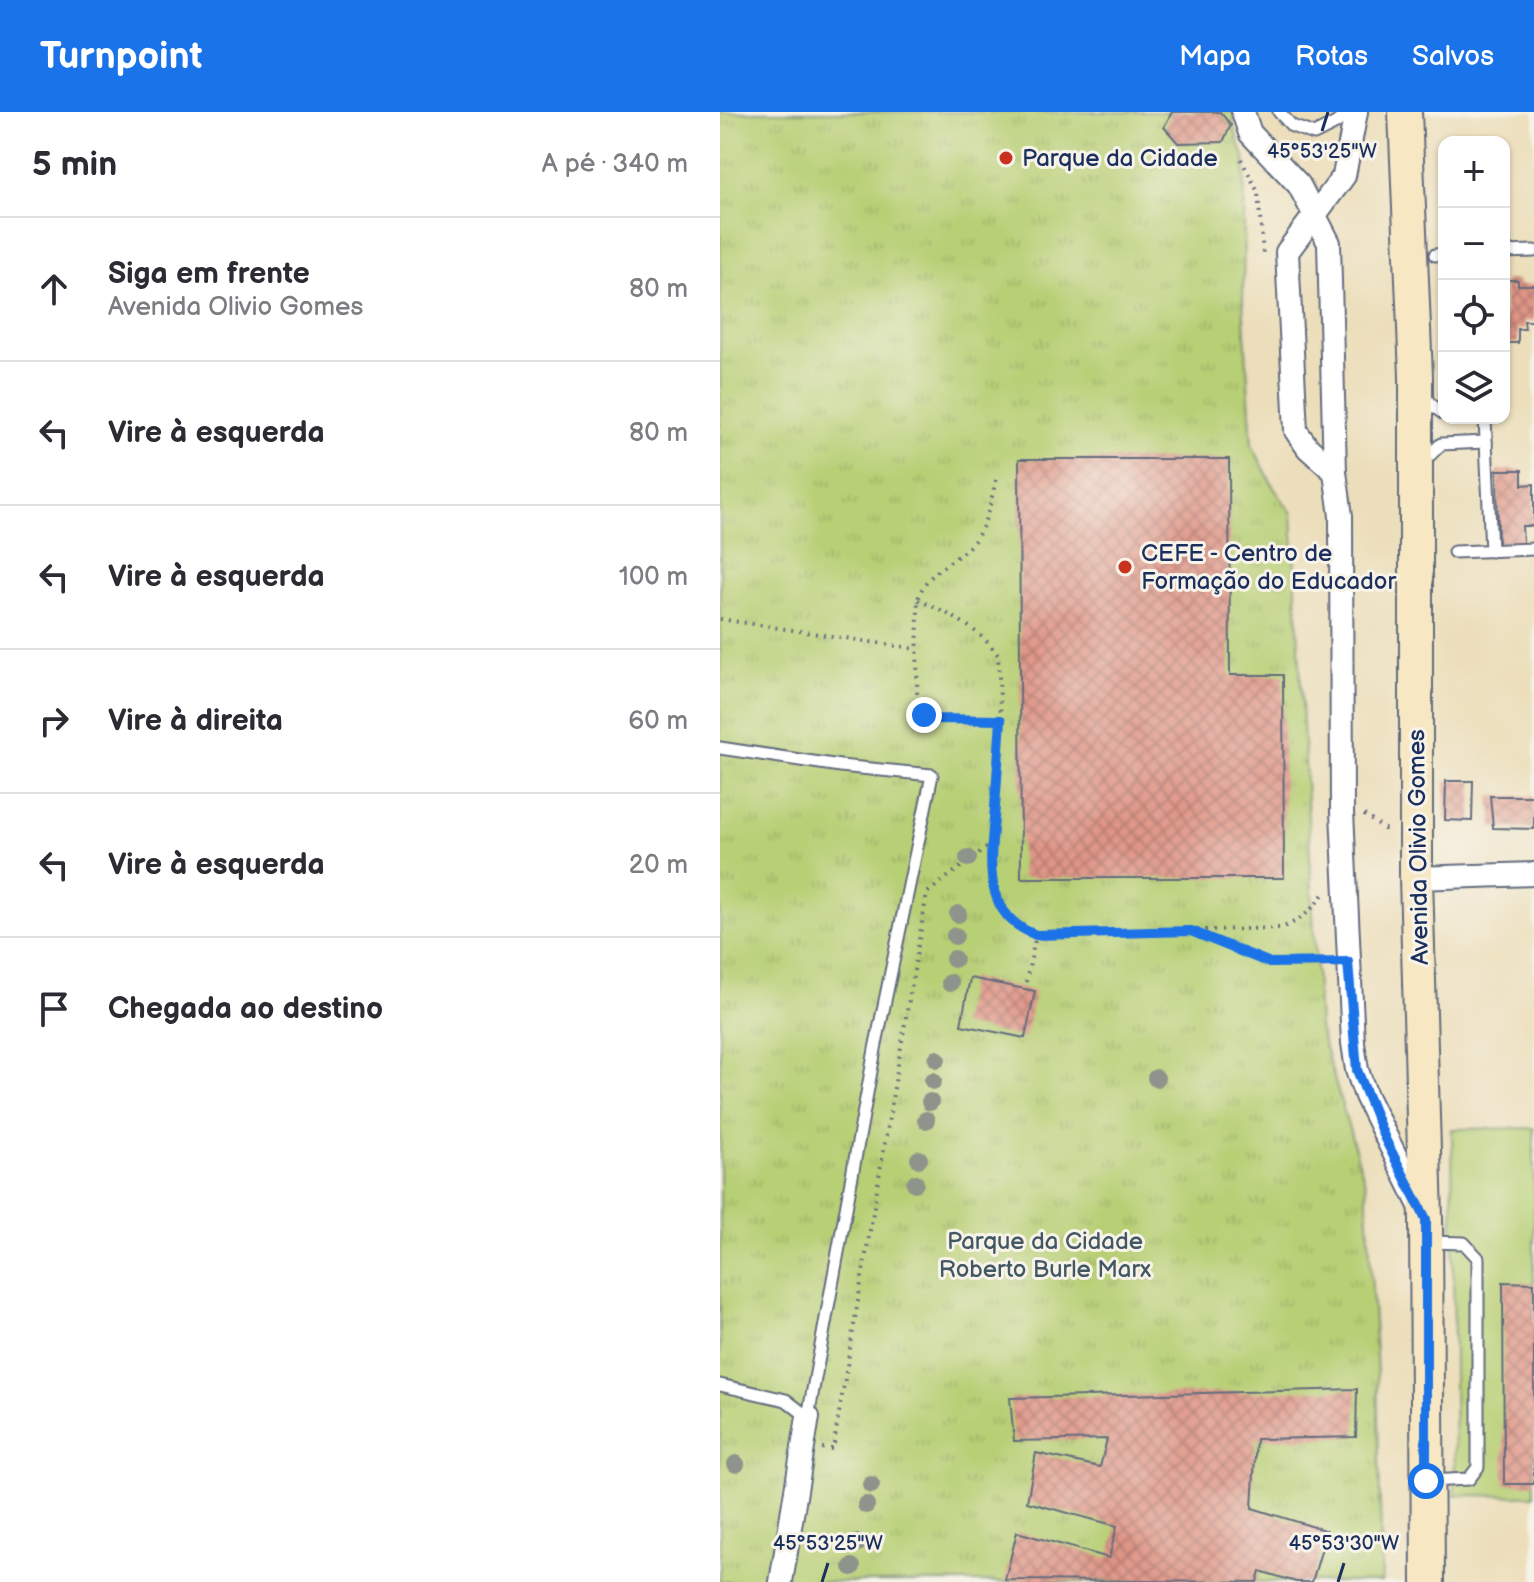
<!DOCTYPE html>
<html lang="pt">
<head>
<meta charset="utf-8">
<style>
  body { margin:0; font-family:"Balsamiq Sans",sans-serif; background:#f7f7f7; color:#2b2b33 }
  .controls { position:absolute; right:24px; top:24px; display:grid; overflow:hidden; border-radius:16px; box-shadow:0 2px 6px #0004 }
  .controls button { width:72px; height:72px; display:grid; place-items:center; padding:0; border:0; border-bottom:2px solid #e1e1e2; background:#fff; color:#2b2b33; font:40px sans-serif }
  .stop { position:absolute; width:24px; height:24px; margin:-18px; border:6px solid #1a73e8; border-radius:50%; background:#fff }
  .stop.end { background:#1a73e8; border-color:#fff; box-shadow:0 2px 8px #0008 }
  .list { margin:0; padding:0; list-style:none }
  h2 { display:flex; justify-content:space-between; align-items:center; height:104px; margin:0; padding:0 32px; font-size:34px }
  h2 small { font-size:26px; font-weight:400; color:#7c7c81 }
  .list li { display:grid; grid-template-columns:52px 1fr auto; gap:24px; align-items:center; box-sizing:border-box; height:144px; padding:0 32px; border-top:2px solid #e1e1e2 }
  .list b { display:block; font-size:30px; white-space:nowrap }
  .list p { margin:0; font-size:26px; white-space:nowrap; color:#7c7c81 }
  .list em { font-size:26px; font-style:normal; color:#7c7c81 }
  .icon { flex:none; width:44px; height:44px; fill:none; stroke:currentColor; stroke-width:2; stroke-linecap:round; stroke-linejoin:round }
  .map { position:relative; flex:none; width:814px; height:1470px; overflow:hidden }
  header { display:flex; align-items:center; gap:48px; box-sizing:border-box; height:112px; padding:0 40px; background:#1a73e8; color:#fff }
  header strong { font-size:38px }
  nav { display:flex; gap:44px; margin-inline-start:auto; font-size:28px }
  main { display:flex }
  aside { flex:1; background:#fff }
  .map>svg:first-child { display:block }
  .park { fill:url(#park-tufts); stroke:#697f69; stroke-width:2 }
  .pitch { fill:#b7cf74; stroke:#697f69; stroke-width:2 }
  .building { fill:url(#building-cross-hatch) }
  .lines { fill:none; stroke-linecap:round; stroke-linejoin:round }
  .service-casing { stroke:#646c7e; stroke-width:15 }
  .minor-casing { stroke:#646c7e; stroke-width:26 }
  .secondary-casing { stroke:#646c7e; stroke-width:36 }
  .path { stroke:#646c7e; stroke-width:4; stroke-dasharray:2 6; stroke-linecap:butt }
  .service { stroke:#fff; stroke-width:11 }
  .minor { stroke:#fff; stroke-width:22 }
  .secondary { stroke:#f7e8c3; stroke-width:32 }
  .tree { fill:#8e948b }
  .route { stroke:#1a73e8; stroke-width:10 }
  .ticks { fill:none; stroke:#1b2f5e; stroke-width:3 }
  .poi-dot { fill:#c8321e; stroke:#f7f3e8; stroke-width:3 }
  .labels { text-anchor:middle; stroke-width:6; stroke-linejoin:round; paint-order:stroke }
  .poi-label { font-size:24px; fill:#1b2f5e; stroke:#f7f3e8; text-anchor:start }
  .street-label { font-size:24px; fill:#1b2f5e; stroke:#f7f3e8 }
  .park-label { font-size:24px; fill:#425764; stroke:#f7f3e8 }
  .ticks-label { font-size:20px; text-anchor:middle; fill:#1b2f5e; stroke:#f7f3e8; stroke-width:6; stroke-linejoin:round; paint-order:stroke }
</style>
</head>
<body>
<header>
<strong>Turnpoint</strong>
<nav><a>Mapa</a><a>Rotas</a><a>Salvos</a></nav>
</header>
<main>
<aside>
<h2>5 min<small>A pé · 340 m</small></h2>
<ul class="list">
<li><svg class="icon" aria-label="ahead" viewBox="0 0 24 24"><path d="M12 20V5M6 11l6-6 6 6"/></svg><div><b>Siga em frente</b><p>Avenida Olivio Gomes</p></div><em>80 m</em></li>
<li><svg class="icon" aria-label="left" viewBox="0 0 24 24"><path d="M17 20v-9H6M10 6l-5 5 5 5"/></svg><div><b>Vire à esquerda</b></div><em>80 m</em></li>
<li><svg class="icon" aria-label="left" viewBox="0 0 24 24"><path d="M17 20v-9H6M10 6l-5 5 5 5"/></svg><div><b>Vire à esquerda</b></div><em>100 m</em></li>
<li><svg class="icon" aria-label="right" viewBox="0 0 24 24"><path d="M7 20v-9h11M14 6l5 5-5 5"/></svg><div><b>Vire à direita</b></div><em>60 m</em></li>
<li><svg class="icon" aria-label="left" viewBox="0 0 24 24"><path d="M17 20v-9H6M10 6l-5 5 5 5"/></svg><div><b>Vire à esquerda</b></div><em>20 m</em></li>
<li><svg class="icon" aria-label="arrive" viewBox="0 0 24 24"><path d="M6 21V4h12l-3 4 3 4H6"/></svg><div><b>Chegada ao destino</b></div></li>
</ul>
</aside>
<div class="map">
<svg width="814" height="1470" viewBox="0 0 814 1470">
  <defs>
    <pattern id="park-tufts" width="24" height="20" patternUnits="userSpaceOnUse" patternTransform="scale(2)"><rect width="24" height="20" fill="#b7cf74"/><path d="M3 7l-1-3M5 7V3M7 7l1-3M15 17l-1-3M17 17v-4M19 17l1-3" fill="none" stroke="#9db267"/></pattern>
    <pattern id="building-cross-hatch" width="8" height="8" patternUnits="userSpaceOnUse" patternTransform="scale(2)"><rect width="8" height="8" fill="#df9586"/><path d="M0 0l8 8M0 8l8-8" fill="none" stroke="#b47a71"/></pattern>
  </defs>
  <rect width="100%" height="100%" fill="#f7f3e8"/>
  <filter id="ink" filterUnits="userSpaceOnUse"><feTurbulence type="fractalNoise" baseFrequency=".0125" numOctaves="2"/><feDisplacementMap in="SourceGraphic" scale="16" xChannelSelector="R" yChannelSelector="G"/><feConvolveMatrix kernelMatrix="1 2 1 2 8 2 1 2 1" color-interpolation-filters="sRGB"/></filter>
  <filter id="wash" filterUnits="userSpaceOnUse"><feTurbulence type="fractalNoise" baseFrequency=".006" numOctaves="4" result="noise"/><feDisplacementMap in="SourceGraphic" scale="32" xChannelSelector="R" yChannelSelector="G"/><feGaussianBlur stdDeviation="1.8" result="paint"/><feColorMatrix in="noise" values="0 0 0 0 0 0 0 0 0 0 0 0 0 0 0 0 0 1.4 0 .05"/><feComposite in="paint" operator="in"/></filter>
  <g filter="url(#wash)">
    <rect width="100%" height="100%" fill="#ecdeba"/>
    <polygon class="park" points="0,0 515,0 513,14 525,48 523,189 532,333 554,376 572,401 599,916 646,1074 657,1261 662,1470 0,1470"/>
    <polygon class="pitch" points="814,1016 814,1384 735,1383 732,1017"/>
    <g id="blocks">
      <g class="building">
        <polygon points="452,0 500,0 511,13 503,30 458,31 444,15"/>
        <polygon points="784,168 798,168 798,173 814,173 814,209 804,209 805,217 798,217 798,231 784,231"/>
        <polygon points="299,347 509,347 510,563 563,563 564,766 301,766"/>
        <polygon points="777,358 802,358 802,373 814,372 814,414 802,414 803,432 778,432"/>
        <polygon points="726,669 753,669 752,709 725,708"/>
        <polygon points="770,684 814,684 814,717 773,716"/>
        <polygon points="250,866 315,879 305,926 241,913"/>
        <polygon points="783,1170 814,1171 814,1372 784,1372"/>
        <polygon points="637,1277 636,1325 536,1327 532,1396 607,1419 592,1470 576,1470 540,1459 537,1470 285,1468 297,1420 389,1446 397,1414 307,1390 316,1341 380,1355 387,1327 294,1329 290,1286"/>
      </g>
    </g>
  </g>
  <g filter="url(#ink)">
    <use href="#blocks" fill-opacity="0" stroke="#646c7e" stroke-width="2"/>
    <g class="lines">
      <defs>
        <g id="service">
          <polyline points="559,0 572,14 594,22 616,11 629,0"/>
          <polyline points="784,140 814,139"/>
          <polyline points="715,143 724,142"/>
          <polyline points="705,282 709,291 724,302"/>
          <polyline points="765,306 771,439"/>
          <polyline points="705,348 721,332 766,330"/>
          <polyline points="734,440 814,437"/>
          <polyline points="0,636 120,654 212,663 156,932 88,1305 66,1288 0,1273"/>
          <polyline points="709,1130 744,1131 758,1146 758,1355 749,1367 709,1369"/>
        </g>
        <g id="minor">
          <polyline points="523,0 530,21 579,73 609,131 615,360"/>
          <polyline points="636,0 624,64 567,140 576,319 588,336 615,360 621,404 622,700 633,931 637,958 646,984 702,1098"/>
          <polyline points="696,766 814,762"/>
          <polyline points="61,1470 88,1305"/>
        </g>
        <polyline id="secondary" points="685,0 696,264 696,766 706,1107 708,1470"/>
      </defs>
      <use href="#service" class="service-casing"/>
      <use href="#minor" class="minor-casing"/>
      <use href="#secondary" class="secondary-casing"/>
      <g class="path">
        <polyline points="521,47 538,80 543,142"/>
        <path d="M276 368C271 388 267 412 254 429 236 451 204 459 198 488L197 590 204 603 213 607 281 608"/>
        <path d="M198 488C228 501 259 516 278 543L281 608 270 755 276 783 286 804 302 818 316 823 560 816C581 809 591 799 604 781"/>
        <polyline points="0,507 197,537"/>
        <polyline points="644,703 664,717 671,717"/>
        <polyline points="474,820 550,851 607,850"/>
        <polyline points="306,870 316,823"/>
        <polyline points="102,1336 113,1337 207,781 272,731"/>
      </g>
      <use href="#service" class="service"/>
      <use href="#minor" class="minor"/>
      <use href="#secondary" class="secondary"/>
    </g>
    <g class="tree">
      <circle cx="248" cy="746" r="9"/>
      <circle cx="238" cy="802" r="9"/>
      <circle cx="235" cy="824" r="9"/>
      <circle cx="234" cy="847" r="9"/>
      <circle cx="230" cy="871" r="9"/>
      <circle cx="217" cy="947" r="9"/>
      <circle cx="436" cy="966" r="9"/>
      <circle cx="213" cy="969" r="9"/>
      <circle cx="210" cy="990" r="9"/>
      <circle cx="206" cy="1008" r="9"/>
      <circle cx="199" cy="1047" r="9"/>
      <circle cx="195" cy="1071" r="9"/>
      <circle cx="16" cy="1352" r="9"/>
      <circle cx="151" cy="1373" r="9"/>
      <circle cx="146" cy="1393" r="9"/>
      <circle cx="138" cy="1431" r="9"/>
      <circle cx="132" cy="1455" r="9"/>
    </g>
  </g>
  <g class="lines" filter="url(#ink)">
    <path class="route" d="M204 603 213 607 281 608C279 637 277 666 275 695 271 744 259 802 316 823L471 819 550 851 628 850 637 958 665 1027 706 1107V1369"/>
  </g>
  <path class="ticks" d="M602 19 608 0M102 1470 108 1451M618 1470 624 1451"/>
  <g class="poi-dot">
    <circle cx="286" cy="46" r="8"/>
    <circle cx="405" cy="455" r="8"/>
  </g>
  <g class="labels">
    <g class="poi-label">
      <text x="302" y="54">Parque da Cidade</text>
      <text x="421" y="449">CEFE - Centro de<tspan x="421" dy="28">Formação do Educador</tspan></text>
    </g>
    <g class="street-label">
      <text transform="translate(698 735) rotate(-91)" y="8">Avenida Olivio Gomes</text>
    </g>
    <g class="park-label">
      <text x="325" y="1137">Parque da Cidade<tspan x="325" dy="28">Roberto Burle Marx</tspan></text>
    </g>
  </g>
  <g class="ticks-label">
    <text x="602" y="46">45°53'25"W</text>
    <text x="108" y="1438">45°53'25"W</text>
    <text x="624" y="1438">45°53'30"W</text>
  </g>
</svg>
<div class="controls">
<button>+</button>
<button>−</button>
<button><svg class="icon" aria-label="locate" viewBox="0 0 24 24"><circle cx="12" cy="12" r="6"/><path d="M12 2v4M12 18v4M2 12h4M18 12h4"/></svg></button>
<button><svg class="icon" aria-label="layers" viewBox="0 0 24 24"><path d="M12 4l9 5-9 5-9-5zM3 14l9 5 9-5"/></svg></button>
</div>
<div class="stop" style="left:706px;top:1369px"></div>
<div class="stop end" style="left:204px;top:603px"></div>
</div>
</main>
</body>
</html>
